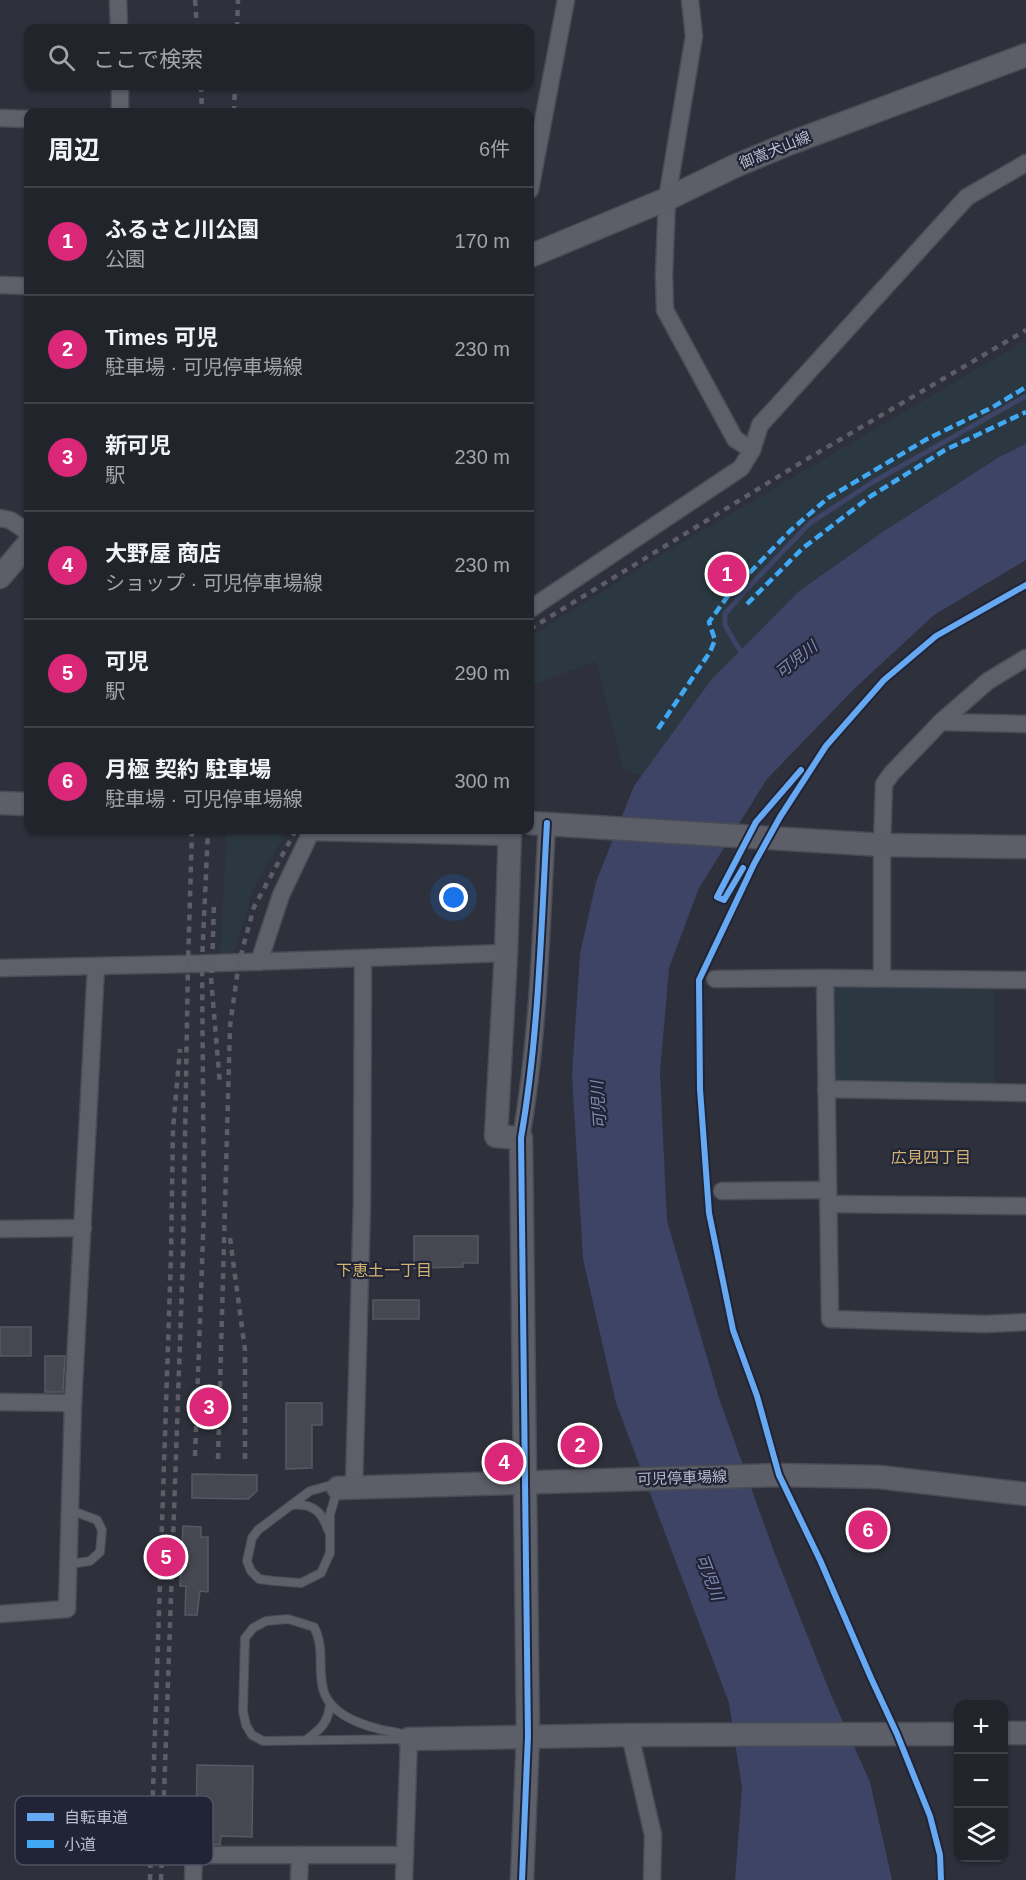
<!DOCTYPE html>
<html lang="ja">
<head>
<meta charset="utf-8">
<style>
  body { margin:0; font-family:Arial,"Noto Sans JP",sans-serif; background:#2a2c34; color:#f1f3f6 }
  .controls { position:absolute; right:18px; bottom:18px; display:grid; overflow:hidden; border-radius:12px; box-shadow:0 2px 4px #0004 }
  .controls button { width:54px; height:54px; display:grid; place-items:center; padding:0; border:0; border-bottom:2px solid #3f4148; background:#22242c; color:#f1f3f6; font:30px sans-serif }
  .you { position:absolute; left:454px; top:898px; width:21px; height:21px; margin:-15px; border:4px solid #fff; border-radius:50%; background:#1a73e8; box-shadow:0 0 0 9px #1a73e833 }
  .badge { display:grid; place-items:center; width:39px; height:39px; border-radius:50%; background:#db2777; color:#fff; font-size:20px; font-weight:700 }
  .pin { position:absolute; translate:-50% -50%; border:3px solid #fff; box-shadow:0 2px 6px #0006 }
  .list { margin:0; padding:0; list-style:none }
  h2 { display:flex; justify-content:space-between; align-items:center; height:78px; margin:0; padding:0 24px; font-size:26px }
  h2 small { font-size:20px; font-weight:400; color:#a2a4a9 }
  .list li { display:grid; grid-template-columns:39px 1fr auto; gap:18px; align-items:center; box-sizing:border-box; height:108px; padding:0 24px; border-top:2px solid #3f4148 }
  .list b { display:block; font-size:22px; white-space:nowrap }
  .list p { margin:0; font-size:20px; white-space:nowrap; color:#a2a4a9 }
  .list em { font-size:20px; font-style:normal; color:#a2a4a9 }
  .icon { flex:none; width:33px; height:33px; fill:none; stroke:currentColor; stroke-width:2; stroke-linecap:round; stroke-linejoin:round }
  .map { position:relative; flex:none; width:1026px; height:1880px; overflow:hidden }
  .search { position:absolute; background:#22242c; box-shadow:0 2px 4px #0004; left:24px; top:24px; width:510px; height:66px; display:flex; align-items:center; gap:15px; box-sizing:border-box; padding:0 21px; border-radius:12px; color:#a2a4a9; font-size:22px }
  .panel { position:absolute; background:#22242c; box-shadow:0 2px 4px #0004; left:24px; top:108px; width:510px; height:726px; border-radius:12px }
  .map>svg:first-child { display:block }
  .green { fill:#2b3841 }
  .water { fill:#3d4465 }
  .lines { fill:none; stroke-linecap:round; stroke-linejoin:round }
  .stream { stroke:#3d4465; stroke-width:5 }
  .building { fill:#454851; stroke:#565863; stroke-width:1.5 }
  .lane-casing { stroke:#4a4c54; stroke-width:10 }
  .street-casing { stroke:#4a4c54; stroke-width:19 }
  .secondary-casing { stroke:#4a4c54; stroke-width:25 }
  .lane { stroke:#5e6069; stroke-width:8 }
  .street { stroke:#5e6069; stroke-width:16 }
  .secondary { stroke:#5c5e68; stroke-width:22 }
  .rail { stroke:#5c5e67; stroke-width:4.5; stroke-dasharray:6 6; stroke-linecap:butt }
  .quiet { stroke:#3fa9f5; stroke-width:4.5; stroke-dasharray:9 4.5; stroke-linecap:butt }
  .cycleway-casing { stroke:#212436; stroke-width:10 }
  .cycleway { stroke:#66a8f1; stroke-width:6 }
  .labels { text-anchor:middle; stroke-width:4.5; stroke-linejoin:round; paint-order:stroke }
  .street-label { font-size:15px; fill:#b9bccb; stroke:#212436 }
  .water-label { font-size:16px; font-style:italic; fill:#838bb1; stroke:#212436 }
  .neighbourhood-label { font-size:16px; fill:#d1b26f; stroke:#212436 }
  .key { fill:#212436; stroke:#4f5263; stroke-width:1.5 }
  .key-label { font-size:16px; fill:#b9bccb }
</style>
</head>
<body>
<div class="map">
<svg width="1026" height="1880" viewBox="0 0 1026 1880">
  <rect width="100%" height="100%" fill="#2e303b"/>
  <g class="green">
    <polygon points="1026,340 1026,444 998,457 893,525 798,592 711,680 642,776 623,770 596,661 530,686 530,637 659,556"/>
    <polygon points="227,830 288,830 254,887 234,953 220,954"/>
    <polygon points="832,986 994,986 994,1087 832,1083"/>
  </g>
  <polygon class="water" points="1026,444 1026,560 934,615 853,690 767,779 699,888 669,968 660,1073 667,1221 719,1398 773,1549 831,1695 870,1782 892,1880 735,1880 742,1788 729,1703 616,1403 583,1259 572,1075 580,954 596,882 634,786 711,680 798,592 884,531 999,457"/>
  <g class="lines">
    <polyline class="stream" points="745,655 737,646 725,625 725,614 743,593 810,523 873,482 1026,396"/>
  </g>
  <g class="building">
    <polygon points="414,1236 478,1236 478,1263 463,1263 463,1267 414,1268"/>
    <rect x="373" y="1300" width="46" height="19"/>
    <rect x="0" y="1327" width="31" height="29"/>
    <polygon points="45,1356 65,1356 63,1392 45,1392"/>
    <polygon points="286,1403 322,1403 322,1425 312,1425 312,1468 286,1469"/>
    <polygon points="192,1474 257,1475 257,1491 248,1499 192,1498"/>
    <polygon points="183,1526 201,1527 201,1537 208,1537 208,1592 200,1591 197,1615 185,1615 186,1586 180,1586"/>
    <polygon points="197,1765 253,1766 252,1837 221,1836 220,1845 196,1844"/>
  </g>
  <g class="lines">
    <defs>
      <g id="lane">
        <polygon points="328,1486 338,1488 330,1514 330,1553 321,1573 301,1583 274,1581 259,1579 251,1571 247,1561 252,1538 258,1530 310,1491"/>
        <path d="M292 1505C313 1503 322 1512 328 1530"/>
        <polyline points="70,1564 90,1561 100,1552 102,1530 97,1520 70,1510"/>
        <path d="M288 1619 314 1627C326 1649 316 1673 325 1695 334 1715 359 1724 379 1729 389 1732 402 1731 409 1739L263 1741 252 1735 246 1725 243 1711 245 1638 253 1628 266 1621Z"/>
        <path d="M306 1740C321 1729 329 1722 330 1703"/>
      </g>
      <g id="street">
        <polyline points="118,0 119,28"/>
        <polyline points="690,0 694,36 667,199 664,275 665,310 735,439 752,450"/>
        <polyline points="120,86 120,112"/>
        <polyline points="0,118 28,119"/>
        <polyline points="530,190 566,0"/>
        <polyline points="0,285 28,286"/>
        <polyline points="0,518 10,520 28,532"/>
        <polyline points="530,609 741,468 752,450 760,425 967,197 1026,163"/>
        <polyline points="941,722 1026,724"/>
        <polyline points="259,962 281,895 311,832 510,837"/>
        <polyline points="0,968 188,964 506,953"/>
        <polyline points="825,978 830,1319 985,1324 1026,1322"/>
        <polyline points="882,978 882,845 884,784 892,773 941,722 988,681 1026,658"/>
        <polyline points="715,979 825,978 1026,980"/>
        <polyline points="826,1089 1026,1093"/>
        <path d="M521 1138C539 1034 541 928 547 823"/>
        <polyline points="722,1191 828,1190"/>
        <polyline points="828,1204 1026,1206"/>
        <polyline points="0,1229 83,1228"/>
        <polyline points="0,1402 73,1403"/>
        <polyline points="354,1487 362,1203 363,959"/>
        <polyline points="0,1614 67,1609 73,1403 96,966"/>
        <polyline points="630,1735 653,1835 652,1880"/>
        <polyline points="193,1880 194,1855 405,1855"/>
        <polyline points="299,1880 300,1855"/>
        <polyline points="404,1880 409,1739"/>
      </g>
      <g id="secondary">
        <polyline points="530,256 667,199 735,166 788,144 1026,55"/>
        <polyline points="0,577 28,544"/>
        <polyline points="0,803 28,804"/>
        <polyline points="530,823 882,845 1026,847"/>
        <polyline points="510,830 506,953 496,1136 521,1138 528,1736 522,1880"/>
        <polyline points="338,1488 779,1475 879,1477 1026,1494"/>
        <polyline points="1004,1733 1026,1733"/>
        <polyline points="409,1739 630,1735 958,1734"/>
      </g>
    </defs>
    <use href="#lane" class="lane-casing"/>
    <use href="#street" class="street-casing"/>
    <use href="#secondary" class="secondary-casing"/>
    <use href="#lane" class="lane"/>
    <use href="#street" class="street"/>
    <use href="#secondary" class="secondary"/>
    <g class="rail">
      <polyline points="195,0 197,28"/>
      <polyline points="237,28 238,0"/>
      <polyline points="201,86 202,112"/>
      <polyline points="234,112 235,86"/>
      <polyline points="530,629 802,462 1026,330"/>
      <polyline points="210,966 220,1085"/>
      <polyline points="212,973 214,901"/>
      <polyline points="230,1238 245,1350 245,1460"/>
      <polyline points="195,1456 204,1210 202,963 208,830"/>
      <polyline points="218,1459 230,1026 239,962 254,907 296,830"/>
      <polyline points="150,1880 171,1256 173,1129 180,1049"/>
      <polyline points="161,1880 183,1256 188,964 192,830"/>
    </g>
    <g class="quiet">
      <polyline points="747,604 803,548 871,496 945,450 1026,412"/>
      <polyline points="658,729 710,652 715,640 709,622 730,593 791,530 828,498 927,439 993,407 1026,387"/>
    </g>
    <defs>
      <g id="cycleway">
        <polyline points="743,868 724,900 717,897 756,822 801,770"/>
        <path d="M522 1880 528 1736 521 1138C539 1034 541 928 547 823"/>
        <polyline points="941,1880 940,1855 930,1816 897,1734 871,1678 820,1560 779,1475 757,1396 733,1330 709,1213 700,1089 699,980 754,864 780,817 826,746 884,680 936,636 1026,585"/>
      </g>
    </defs>
    <use href="#cycleway" class="cycleway-casing"/>
    <use href="#cycleway" class="cycleway"/>
  </g>
  <g class="labels">
    <g class="street-label">
      <text transform="translate(775 150) rotate(-22)" y="5">御嵩犬山線</text>
      <text transform="translate(682 1478) rotate(-2)" y="5">可児停車場線</text>
    </g>
    <g class="water-label">
      <text transform="translate(796 659) rotate(-39)" y="6">可児川</text>
      <text transform="translate(598 1105) rotate(-94)" y="6">可児川</text>
      <text transform="translate(710 1577) rotate(69)" y="6">可児川</text>
    </g>
    <g class="neighbourhood-label">
      <text x="931" y="1163">広見四丁目</text>
      <text x="384" y="1276">下恵土一丁目</text>
    </g>
  </g>
  <rect x="15" y="1796" width="198" height="69" rx="9" class="key"/>
  <rect x="27" y="1813" width="27" height="8" fill="#66a8f1"/>
  <rect x="27" y="1840" width="27" height="8" fill="#3fa9f5"/>
  <g class="key-label">
    <text x="64" y="1823">自転車道</text>
    <text x="64" y="1850">小道</text>
  </g>
</svg>
<div class="controls">
<button>+</button>
<button>−</button>
<button><svg class="icon" aria-label="layers" viewBox="0 0 24 24"><path d="M12 4l9 5-9 5-9-5zM3 14l9 5 9-5"/></svg></button>
</div>
<div class="you"></div>
<div class="pin badge" style="left:727px;top:574px">1</div>
<div class="pin badge" style="left:580px;top:1445px">2</div>
<div class="pin badge" style="left:209px;top:1407px">3</div>
<div class="pin badge" style="left:504px;top:1462px">4</div>
<div class="pin badge" style="left:166px;top:1557px">5</div>
<div class="pin badge" style="left:868px;top:1530px">6</div>
<div class="search"><svg class="icon" aria-label="search" viewBox="0 0 24 24"><circle cx="10" cy="10" r="6"/><path d="M15 15l6 6"/></svg>ここで検索</div>
<section class="panel">
<h2>周辺<small>6件</small></h2>
<ul class="list">
<li><span class="badge">1</span><div><b>ふるさと川公園</b><p>公園</p></div><em>170 m</em></li>
<li><span class="badge">2</span><div><b>Times 可児</b><p>駐車場 · 可児停車場線</p></div><em>230 m</em></li>
<li><span class="badge">3</span><div><b>新可児</b><p>駅</p></div><em>230 m</em></li>
<li><span class="badge">4</span><div><b>大野屋 商店</b><p>ショップ · 可児停車場線</p></div><em>230 m</em></li>
<li><span class="badge">5</span><div><b>可児</b><p>駅</p></div><em>290 m</em></li>
<li><span class="badge">6</span><div><b>月極 契約 駐車場</b><p>駐車場 · 可児停車場線</p></div><em>300 m</em></li>
</ul>
</section>
</div>
</body>
</html>
